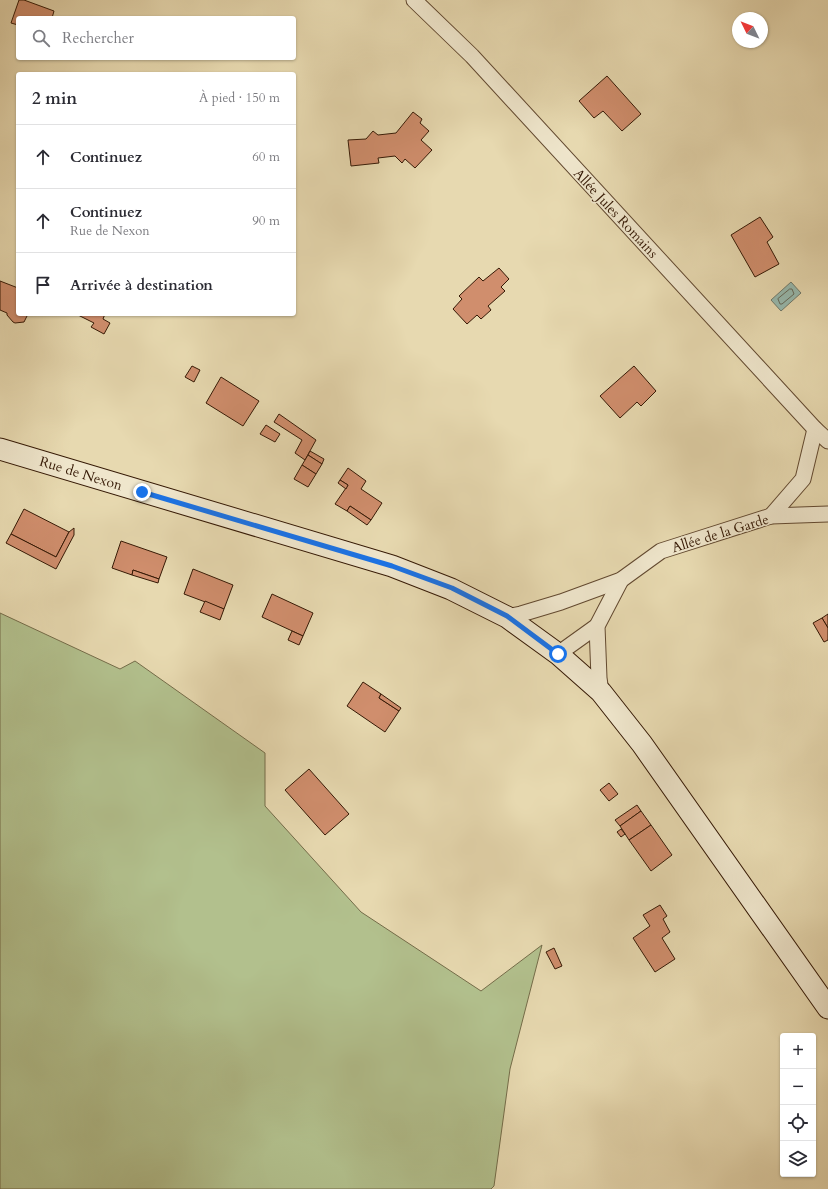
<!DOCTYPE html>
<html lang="fr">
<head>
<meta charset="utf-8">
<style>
  body { margin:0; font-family:Cardo,serif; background:#f2f2f3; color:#2b2b33 }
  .controls { position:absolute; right:12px; bottom:12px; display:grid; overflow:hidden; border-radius:4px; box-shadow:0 1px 3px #0004 }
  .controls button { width:36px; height:36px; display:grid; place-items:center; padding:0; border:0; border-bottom:1px solid #e1e1e2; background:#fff; color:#2b2b33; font:20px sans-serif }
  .compass { position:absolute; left:732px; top:12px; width:36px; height:36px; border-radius:50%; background:#fff; box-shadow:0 1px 3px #0004; rotate:313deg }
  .stop { position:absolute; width:12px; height:12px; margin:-9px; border:3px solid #1a73e8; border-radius:50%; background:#fff }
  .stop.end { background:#1a73e8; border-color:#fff; box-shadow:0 1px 4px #0008 }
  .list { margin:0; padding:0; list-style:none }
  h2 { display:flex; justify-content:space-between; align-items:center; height:52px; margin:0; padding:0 16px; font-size:17px }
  h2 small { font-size:13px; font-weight:400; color:#7c7c81 }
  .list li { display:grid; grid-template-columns:26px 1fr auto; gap:12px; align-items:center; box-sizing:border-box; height:64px; padding:0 16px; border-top:1px solid #e1e1e2 }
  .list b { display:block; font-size:15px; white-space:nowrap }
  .list p { margin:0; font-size:13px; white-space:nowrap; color:#7c7c81 }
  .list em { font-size:13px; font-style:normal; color:#7c7c81 }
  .icon { flex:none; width:22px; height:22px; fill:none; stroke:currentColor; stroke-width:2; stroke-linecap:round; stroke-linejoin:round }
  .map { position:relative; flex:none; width:828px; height:1189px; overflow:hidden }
  .search { position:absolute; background:#fff; box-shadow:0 1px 3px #0004; left:16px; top:16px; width:280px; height:44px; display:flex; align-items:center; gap:10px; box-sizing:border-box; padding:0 14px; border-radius:4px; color:#7c7c81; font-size:15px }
  .panel { position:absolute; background:#fff; box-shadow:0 1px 3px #0004; left:16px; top:72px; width:280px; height:244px; border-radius:4px }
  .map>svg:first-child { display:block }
  .green { fill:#b2c08d; stroke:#746c49 }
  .water { fill:#97baaf; stroke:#707a6b }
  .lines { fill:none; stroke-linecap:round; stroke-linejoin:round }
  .shore { stroke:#666a5a; stroke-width:1 }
  .building { fill:#d08e6d; stroke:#351905 }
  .minor-casing { stroke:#624930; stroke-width:17 }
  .secondary-casing { stroke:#351905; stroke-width:23 }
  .minor { stroke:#efe6cc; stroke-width:15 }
  .secondary { stroke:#efe6cc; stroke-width:21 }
  .route { stroke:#1a73e8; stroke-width:5 }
  .labels { text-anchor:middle; stroke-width:3; stroke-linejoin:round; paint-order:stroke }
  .street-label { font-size:14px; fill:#351905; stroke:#efe6cc }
</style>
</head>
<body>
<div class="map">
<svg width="828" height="1189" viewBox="0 0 828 1189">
  <rect width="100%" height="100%" fill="#e7d9b0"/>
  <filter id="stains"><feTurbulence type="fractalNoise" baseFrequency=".005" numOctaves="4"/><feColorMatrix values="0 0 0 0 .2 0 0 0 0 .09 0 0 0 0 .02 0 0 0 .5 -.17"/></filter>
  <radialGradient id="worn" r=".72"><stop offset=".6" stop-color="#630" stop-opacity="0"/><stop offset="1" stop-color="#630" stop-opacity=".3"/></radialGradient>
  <polygon class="green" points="0,613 120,669 135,661 265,753 265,806 361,912 481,991 542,945 510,1069 494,1186 491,1189 0,1189"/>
  <polygon class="water" points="791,282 801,293 781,311 771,300"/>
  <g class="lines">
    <polygon class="shore" points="790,289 792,289 794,294 782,304 780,304 778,299"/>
  </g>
  <g class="building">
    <polygon points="19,0 24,0 54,11 52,18 18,18 18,25 11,23"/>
    <polygon points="607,76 641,114 622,131 603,111 594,118 579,101"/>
    <polygon points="413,112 422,119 420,123 429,131 421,140 432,150 415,168 405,159 402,163 395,156 378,158 379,163 351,166 348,140 366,139 373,131 378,135 396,133"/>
    <polygon points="760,217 773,237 767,242 779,264 755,277 731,235"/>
    <polygon points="499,268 509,279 501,287 505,291 488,306 491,310 481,319 477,315 467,324 453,309 462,299 459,296 479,277 483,281"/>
    <polygon points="0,281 18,288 18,314 28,314 24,322 15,323 13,322 7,315 7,313 0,310"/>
    <polygon points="76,314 105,314 103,319 110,323 104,334 91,327 94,323"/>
    <polygon points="192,366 200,370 194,382 185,377"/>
    <polygon points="634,366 656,391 641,406 637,402 620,418 600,396"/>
    <polygon points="221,377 259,401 243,426 206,403"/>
    <polygon points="279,414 316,440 305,460 295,453 302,440 274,422"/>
    <polygon points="266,425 280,434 275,442 260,434"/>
    <polygon points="310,451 324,459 322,464 308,455"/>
    <polygon points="308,455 322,464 316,474 302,465"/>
    <polygon points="302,465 316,474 308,487 294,479"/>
    <polygon points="348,468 366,481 361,489 382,503 371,520 350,506 347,511 335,504 348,485 340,480"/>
    <polygon points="340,480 348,485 346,489 338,483"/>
    <polygon points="350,506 371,520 367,525 347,511"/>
    <polygon points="24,509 69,532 56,557 11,534"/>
    <polygon points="74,528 74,535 56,569 6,543 11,534 56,557 69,532"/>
    <polygon points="121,541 167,557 159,579 133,570 132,575 112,568"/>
    <polygon points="193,569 233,585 224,609 184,594"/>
    <polygon points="133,570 159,579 158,583 132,575"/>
    <polygon points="272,594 313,613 303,636 262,617"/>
    <polygon points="205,601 224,609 220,620 200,612"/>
    <polygon points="828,614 828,628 822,618"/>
    <polygon points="822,618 828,628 828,640 824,642 813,623"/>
    <polygon points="292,631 303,636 299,645 288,640"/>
    <polygon points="363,682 381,694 379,698 399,711 385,732 347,706"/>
    <polygon points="381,694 401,708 399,711 379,698"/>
    <polygon points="309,769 349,814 325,835 285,790"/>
    <polygon points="609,783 618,794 609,801 600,790"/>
    <polygon points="637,805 641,811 620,826 615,820"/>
    <polygon points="641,811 651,825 629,840 620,826"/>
    <polygon points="651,825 672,855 651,871 629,840"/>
    <polygon points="621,829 625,834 621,837 617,832"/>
    <polygon points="660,905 667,916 663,919 670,932 662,938 675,959 655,972 633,938 650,926 643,915"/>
    <polygon points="554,948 562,966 555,969 546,952"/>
  </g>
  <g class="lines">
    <defs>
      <g id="minor">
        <polyline points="414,0 472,56 815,429 828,441"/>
        <polyline points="771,516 803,479 815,429"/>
        <polyline points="507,617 521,614 561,602 621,580 661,551 771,516 828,514"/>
        <polyline points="558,654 597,626"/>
        <polyline points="601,692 599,678 597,626 621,580"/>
      </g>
      <polyline id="secondary" points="0,449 392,566 451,589 507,617 558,654 601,692 642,744 828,1008"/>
    </defs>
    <use href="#minor" class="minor-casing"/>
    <use href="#secondary" class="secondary-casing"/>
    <use href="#minor" class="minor"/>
    <use href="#secondary" class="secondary"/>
  </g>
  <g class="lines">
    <polyline class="route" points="142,492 392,566 452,588 507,616 558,654"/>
  </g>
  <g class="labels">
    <g class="street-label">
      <text transform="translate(616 213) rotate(47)" y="5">Allée Jules Romains</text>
      <text transform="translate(81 473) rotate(17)" y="5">Rue de Nexon</text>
      <text transform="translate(720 533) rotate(-17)" y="5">Allée de la Garde</text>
    </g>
  </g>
  <rect width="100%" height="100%" filter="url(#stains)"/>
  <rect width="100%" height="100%" fill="url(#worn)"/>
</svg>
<div class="controls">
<button>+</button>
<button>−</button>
<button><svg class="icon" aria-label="locate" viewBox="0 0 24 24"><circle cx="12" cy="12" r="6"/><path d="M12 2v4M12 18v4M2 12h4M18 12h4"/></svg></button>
<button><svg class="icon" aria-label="layers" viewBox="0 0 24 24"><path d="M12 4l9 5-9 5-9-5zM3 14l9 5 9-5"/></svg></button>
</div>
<svg class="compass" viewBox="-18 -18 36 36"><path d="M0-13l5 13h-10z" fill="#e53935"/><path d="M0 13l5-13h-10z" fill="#7c7c81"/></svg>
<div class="stop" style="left:558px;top:654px"></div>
<div class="stop end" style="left:142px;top:492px"></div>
<div class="search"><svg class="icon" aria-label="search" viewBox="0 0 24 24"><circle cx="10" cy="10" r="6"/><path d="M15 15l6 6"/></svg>Rechercher</div>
<section class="panel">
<h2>2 min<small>À pied · 150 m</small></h2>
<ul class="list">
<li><svg class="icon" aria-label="ahead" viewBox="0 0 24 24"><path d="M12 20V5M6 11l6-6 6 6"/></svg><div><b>Continuez</b></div><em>60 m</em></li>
<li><svg class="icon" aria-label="ahead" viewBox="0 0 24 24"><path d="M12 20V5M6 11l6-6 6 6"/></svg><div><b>Continuez</b><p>Rue de Nexon</p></div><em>90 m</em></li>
<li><svg class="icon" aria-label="arrive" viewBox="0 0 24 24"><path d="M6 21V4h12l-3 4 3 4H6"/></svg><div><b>Arrivée à destination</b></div></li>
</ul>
</section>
</div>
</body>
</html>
